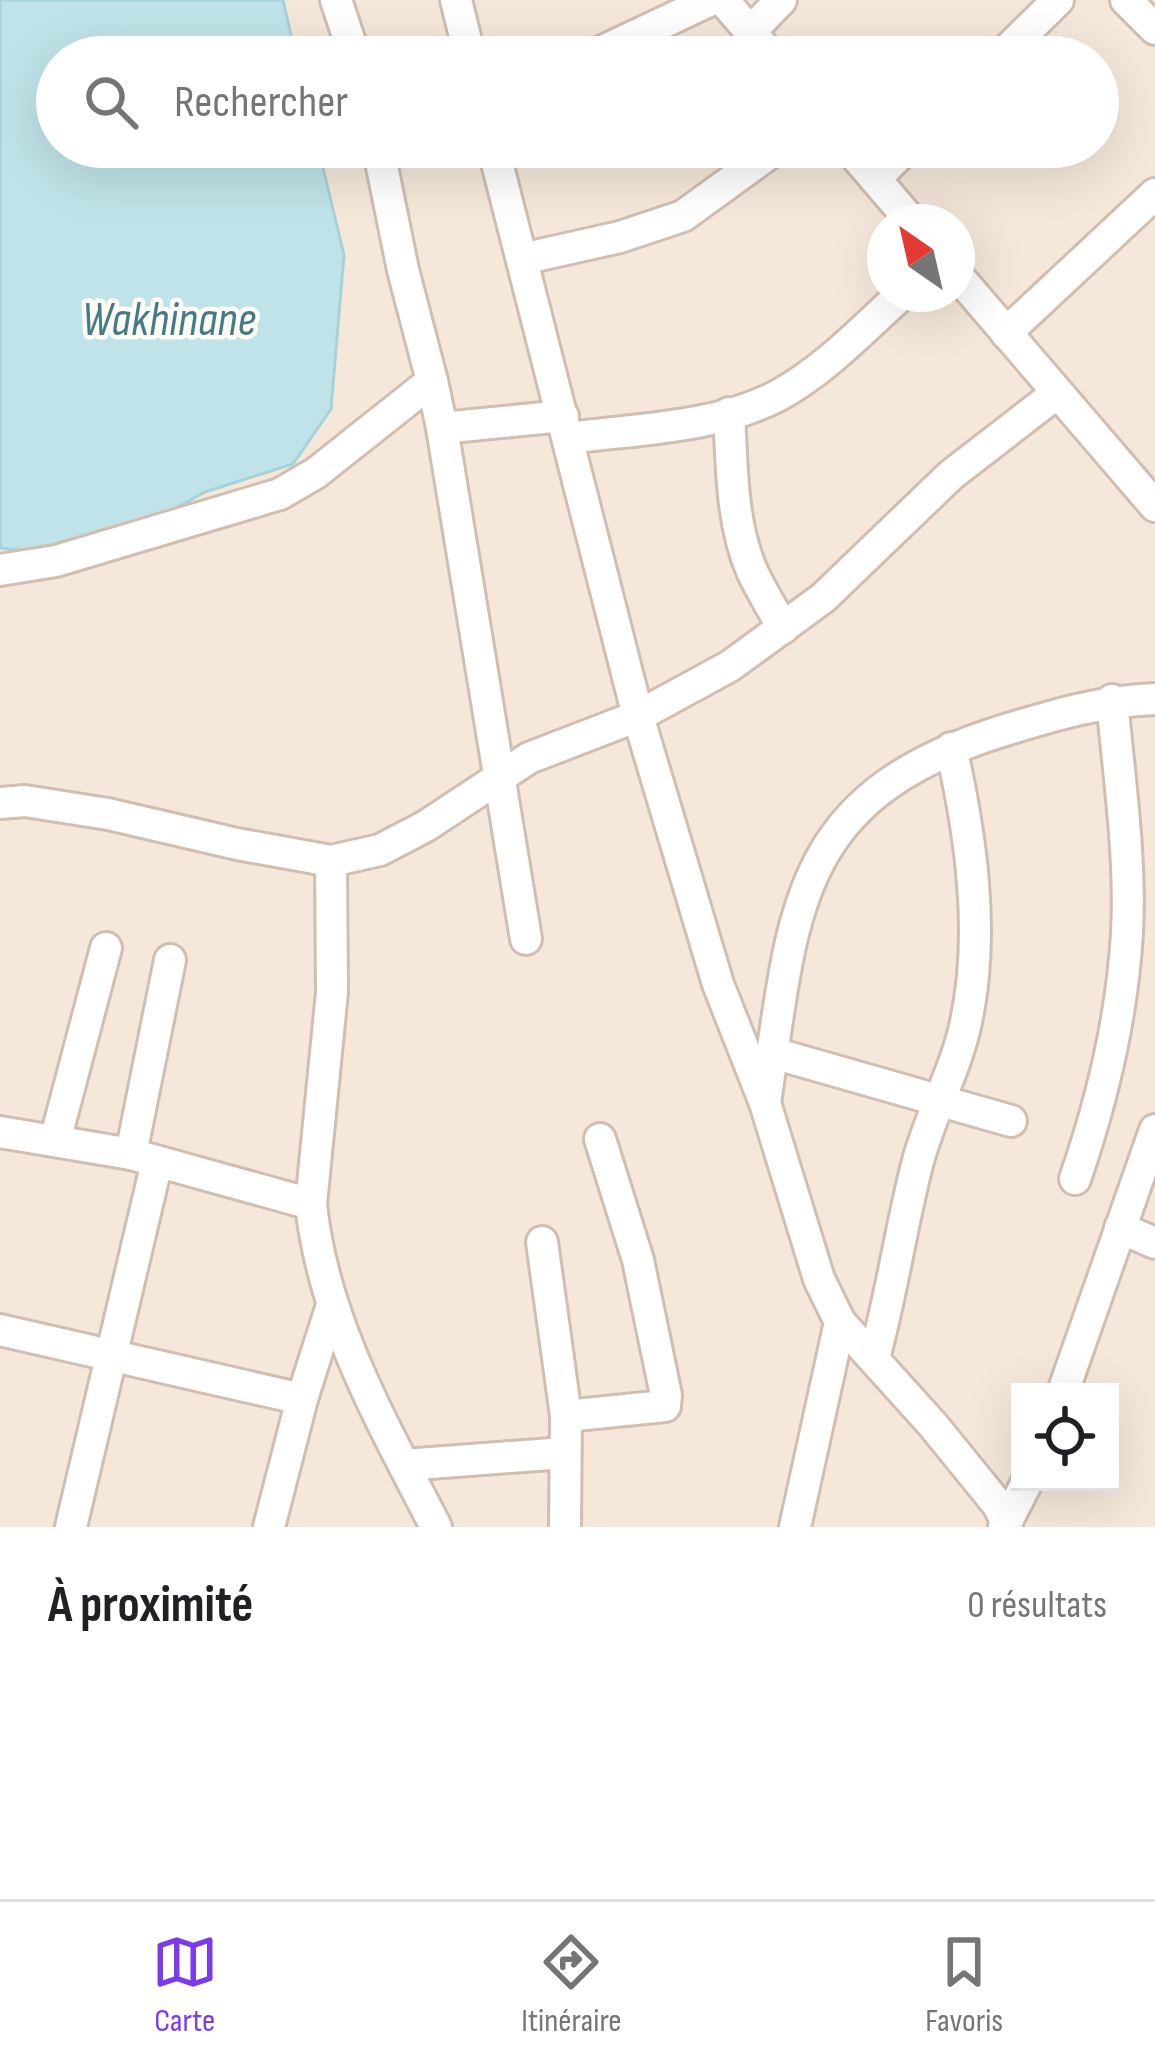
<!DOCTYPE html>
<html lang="fr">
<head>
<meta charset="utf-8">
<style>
  body { margin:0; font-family:"Sofia Sans Condensed",sans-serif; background:#f6f6f6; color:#202124 }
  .controls { position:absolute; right:36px; bottom:36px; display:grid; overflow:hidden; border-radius:0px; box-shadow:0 12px 48px #0002 }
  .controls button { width:108px; height:108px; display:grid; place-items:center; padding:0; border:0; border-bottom:3px solid #e0e0e0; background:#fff; color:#202124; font:60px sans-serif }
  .compass { position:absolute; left:867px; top:204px; width:108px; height:108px; border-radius:50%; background:#fff; box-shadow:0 12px 48px #0002; rotate:326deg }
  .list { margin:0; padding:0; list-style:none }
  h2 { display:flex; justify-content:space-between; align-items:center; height:156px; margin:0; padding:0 48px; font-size:51px }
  h2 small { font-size:39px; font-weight:400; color:#757577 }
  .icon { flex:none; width:66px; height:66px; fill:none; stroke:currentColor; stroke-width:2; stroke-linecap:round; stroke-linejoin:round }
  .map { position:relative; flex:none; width:1155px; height:1527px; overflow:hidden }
  .search { position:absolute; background:#fff; box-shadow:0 12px 48px #0002; left:36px; right:36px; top:36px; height:132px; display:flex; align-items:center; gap:30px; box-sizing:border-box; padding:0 42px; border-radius:66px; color:#757577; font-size:45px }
  .sheet { height:372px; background:#fff }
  nav { display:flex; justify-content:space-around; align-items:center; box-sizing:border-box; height:168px; border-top:3px solid #e0e0e0; background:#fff; font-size:33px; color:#757577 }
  nav a { display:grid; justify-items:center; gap:6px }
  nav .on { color:#7c3aed }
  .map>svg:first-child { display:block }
  .residential { fill:#f5e8da; fill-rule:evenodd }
  .water { fill:#bfe3e8; stroke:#a5d3da; stroke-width:3 }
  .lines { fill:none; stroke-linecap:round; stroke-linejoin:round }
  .minor-casing { stroke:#d1beb0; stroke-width:36 }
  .minor { stroke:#fff; stroke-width:30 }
  .labels { text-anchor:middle; stroke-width:9; stroke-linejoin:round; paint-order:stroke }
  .water-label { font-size:48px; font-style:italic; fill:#437c86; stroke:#fffaf3 }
</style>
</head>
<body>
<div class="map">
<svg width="1155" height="1527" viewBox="0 0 1155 1527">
  <rect width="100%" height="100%" fill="#fdf6ec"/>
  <path class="residential" d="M0 0H1155V1527H0ZM57 57H1098V147H57ZM885 222H957V294H885ZM1020 1392H1110V1482H1020Z"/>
  <polygon class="water" points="0,0 283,0 296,57 57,57 57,147 318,147 344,255 331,409 293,464 205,492 171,511 30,551 0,548"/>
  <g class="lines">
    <defs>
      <g id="minor">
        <polyline points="336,0 355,57"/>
        <polyline points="456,0 470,57"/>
        <polyline points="723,0 772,57"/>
        <polyline points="1126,0 1155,29"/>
        <polyline points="750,32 781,0"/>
        <polyline points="590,57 711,0"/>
        <polyline points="1000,57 1058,0"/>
        <polyline points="493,147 638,716 718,984 765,1103 819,1279 840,1322 933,1425 998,1505 1007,1523"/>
        <polyline points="848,147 912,222"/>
        <polyline points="875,179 907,147"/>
        <polyline points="522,259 620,237 683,216 778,147"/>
        <polyline points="957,275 1155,506"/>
        <polyline points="1006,333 1155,194"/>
        <polyline points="432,381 442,428 563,416"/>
        <path d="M729 413C732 465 731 523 752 571 761 591 773 609 783 628"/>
        <polyline points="442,428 526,939"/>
        <path d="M569 438C637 429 717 428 779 395 825 370 863 329 902 294"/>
        <polyline points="0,570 56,561 280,494 316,473 432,381 403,270 378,147"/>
        <polyline points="0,803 25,801 108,814 237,844 331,861 380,850 426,826 529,758 638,716 730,666 823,598 951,475 1057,393"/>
        <polyline points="773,1053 1011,1121"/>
        <path d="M765 1103C794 911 791 797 1002 731 1054 715 1101 701 1155 699"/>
        <path d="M0 1132 131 1154 311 1204C323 1321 383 1424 436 1527"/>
        <polyline points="55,1141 106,948"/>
        <polyline points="131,1154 170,960"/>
        <path d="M1075 1179C1102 1101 1122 1017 1127 933 1131 856 1119 777 1112 700"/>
        <polyline points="311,1204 332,992 331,861"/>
        <polyline points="1120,1228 1155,1243"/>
        <polyline points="542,1242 566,1416 565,1527"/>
        <polyline points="0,1330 302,1399"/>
        <path d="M874 1358C892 1293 901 1226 918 1161 931 1113 956 1070 966 1022 985 934 971 835 951 748"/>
        <polyline points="1063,1392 1155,1130"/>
        <polyline points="566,1416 665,1406 666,1395 638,1260 600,1139"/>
        <polyline points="404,1465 564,1453"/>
        <polyline points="71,1527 157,1162"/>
        <polyline points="269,1527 302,1399 331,1308"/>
        <polyline points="795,1527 840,1322"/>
        <polyline points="1004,1527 1027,1482"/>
      </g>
    </defs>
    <use href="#minor" class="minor-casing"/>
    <use href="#minor" class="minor"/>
  </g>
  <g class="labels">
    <g class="water-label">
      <text x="169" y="335">Wakhinane</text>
    </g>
  </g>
</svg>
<div class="controls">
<button><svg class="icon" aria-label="locate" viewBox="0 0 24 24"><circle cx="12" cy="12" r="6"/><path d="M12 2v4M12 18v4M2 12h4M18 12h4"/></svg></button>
</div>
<svg class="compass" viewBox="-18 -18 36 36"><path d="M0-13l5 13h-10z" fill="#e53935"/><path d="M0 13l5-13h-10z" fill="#757577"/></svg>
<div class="search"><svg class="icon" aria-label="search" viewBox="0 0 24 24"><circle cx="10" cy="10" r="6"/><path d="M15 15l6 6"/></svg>Rechercher</div>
</div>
<section class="sheet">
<h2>À proximité<small>0 résultats</small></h2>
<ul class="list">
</ul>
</section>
<nav>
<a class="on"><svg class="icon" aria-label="map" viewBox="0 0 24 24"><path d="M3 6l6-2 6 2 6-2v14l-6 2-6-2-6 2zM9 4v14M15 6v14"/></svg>Carte</a>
<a><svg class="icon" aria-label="directions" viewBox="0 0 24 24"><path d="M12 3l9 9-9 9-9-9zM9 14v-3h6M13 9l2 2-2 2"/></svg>Itinéraire</a>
<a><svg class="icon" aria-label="saved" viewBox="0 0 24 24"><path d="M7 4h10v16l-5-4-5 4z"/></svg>Favoris</a>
</nav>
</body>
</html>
